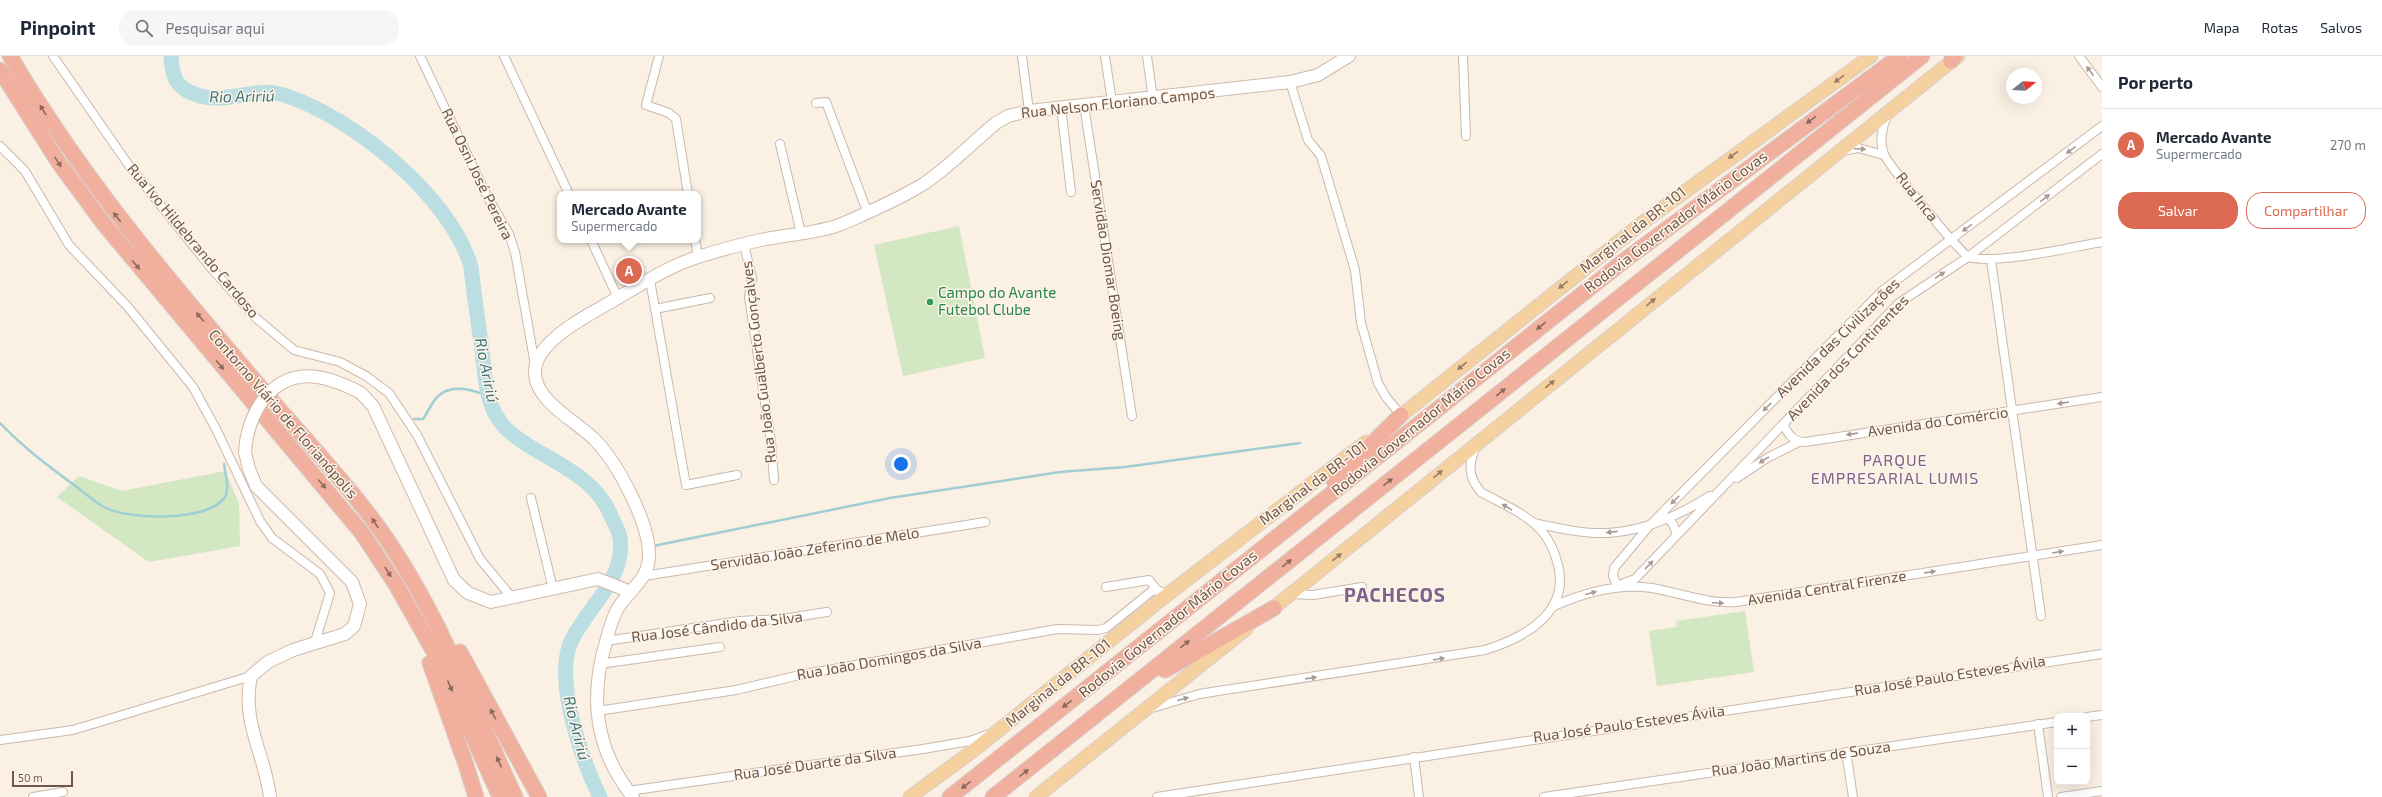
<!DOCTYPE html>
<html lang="pt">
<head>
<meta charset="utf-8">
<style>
  body { margin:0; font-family:"Exo 2",sans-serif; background:#f6f6f7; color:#1f2937 }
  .controls { position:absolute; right:12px; bottom:12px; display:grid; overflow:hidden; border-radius:8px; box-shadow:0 4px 16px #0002 }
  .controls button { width:36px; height:36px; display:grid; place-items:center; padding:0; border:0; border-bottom:1px solid #e0e1e3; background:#fff; color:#1f2937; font:20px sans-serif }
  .compass { position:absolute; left:2006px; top:12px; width:36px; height:36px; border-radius:50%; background:#fff; box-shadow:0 4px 16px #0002; rotate:72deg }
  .scale { position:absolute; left:12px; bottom:10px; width:61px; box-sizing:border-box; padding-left:4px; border:2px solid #71574b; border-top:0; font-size:11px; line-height:14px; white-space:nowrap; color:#71574b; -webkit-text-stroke:3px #fef5e9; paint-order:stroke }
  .you { position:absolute; left:901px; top:408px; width:14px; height:14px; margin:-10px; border:3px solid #fff; border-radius:50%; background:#1a73e8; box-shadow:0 0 0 6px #1a73e833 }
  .badge { display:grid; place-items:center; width:26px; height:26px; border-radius:50%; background:#dc6951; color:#fff; font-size:13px; font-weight:700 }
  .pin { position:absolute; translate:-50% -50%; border:2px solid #fff; box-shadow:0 1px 4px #0006 }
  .popup { position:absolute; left:557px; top:135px; width:144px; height:52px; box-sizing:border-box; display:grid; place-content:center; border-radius:8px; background:#fff; filter:drop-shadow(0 1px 3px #0005); font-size:13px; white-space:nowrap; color:#747a83 }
  .popup b { font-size:15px; color:#1f2937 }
  .popup::after { content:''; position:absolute; left:50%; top:100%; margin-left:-8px; border:8px solid transparent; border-top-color:#fff }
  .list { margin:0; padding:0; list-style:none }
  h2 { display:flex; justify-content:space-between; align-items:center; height:52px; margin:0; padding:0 16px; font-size:17px }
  h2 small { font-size:13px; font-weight:400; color:#747a83 }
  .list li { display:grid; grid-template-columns:26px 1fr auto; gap:12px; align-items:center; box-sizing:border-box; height:72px; padding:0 16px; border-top:1px solid #e0e1e3 }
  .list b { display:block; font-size:15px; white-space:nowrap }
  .list p { margin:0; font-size:13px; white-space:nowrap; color:#747a83 }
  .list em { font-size:13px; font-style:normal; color:#747a83 }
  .actions { display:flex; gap:8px; padding:12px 16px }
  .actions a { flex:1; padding:9px 0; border:1px solid #dc6951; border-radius:16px; text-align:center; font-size:14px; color:#dc6951 }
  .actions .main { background:#dc6951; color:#fff }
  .icon { flex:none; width:22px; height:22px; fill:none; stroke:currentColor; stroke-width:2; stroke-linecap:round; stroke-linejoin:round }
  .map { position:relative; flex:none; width:2102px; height:741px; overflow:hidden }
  header { display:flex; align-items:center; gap:24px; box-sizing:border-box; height:56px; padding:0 20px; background:#fff; border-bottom:1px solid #e0e1e3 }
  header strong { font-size:19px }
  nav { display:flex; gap:22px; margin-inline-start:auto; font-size:14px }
  .search { width:280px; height:36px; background:#f6f6f7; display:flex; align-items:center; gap:10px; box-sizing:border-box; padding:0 14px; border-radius:16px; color:#747a83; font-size:15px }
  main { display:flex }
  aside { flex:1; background:#fff }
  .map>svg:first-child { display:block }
  .green { fill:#d3e7c3 }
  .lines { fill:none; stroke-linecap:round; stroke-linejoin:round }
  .stream { stroke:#a0ced3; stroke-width:2.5 }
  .river { stroke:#badee2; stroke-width:15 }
  .street-casing { stroke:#cbb8ab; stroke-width:10 }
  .secondary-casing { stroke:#d0baab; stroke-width:14 }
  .primary-casing { stroke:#d7d0cd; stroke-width:15 }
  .highway-casing { stroke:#d7d0cd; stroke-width:17 }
  .street { stroke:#fff; stroke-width:8 }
  .secondary { stroke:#fff; stroke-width:12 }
  .primary { stroke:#f5d1a0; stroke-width:13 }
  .highway { stroke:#f1b09e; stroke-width:15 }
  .secondary-bridge-casing { stroke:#d0baab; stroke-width:14; stroke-linecap:butt }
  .secondary-bridge { stroke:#fff; stroke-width:12 }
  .oneway { fill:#aa9a93 }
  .oneway2 { fill:#997c64 }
  .oneway3 { fill:#8b695c }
  .leisure-dot { fill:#2e9e5b; stroke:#fef5e9; stroke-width:1.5 }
  .labels { text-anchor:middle; stroke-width:3; stroke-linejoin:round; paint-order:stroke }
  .street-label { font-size:15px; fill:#71574b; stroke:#fef5e9 }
  .leisure-label { font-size:15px; fill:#27864d; stroke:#fef5e9; text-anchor:start }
  .water-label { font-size:16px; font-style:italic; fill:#43757c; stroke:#fef5e9 }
  .neighbourhood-label { font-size:16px; letter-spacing:1px; fill:#7d638d; stroke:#fef5e9 }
  .district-label { font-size:19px; font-weight:bold; letter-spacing:1px; fill:#7d638d; stroke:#fef5e9 }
</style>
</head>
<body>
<header>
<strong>Pinpoint</strong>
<div class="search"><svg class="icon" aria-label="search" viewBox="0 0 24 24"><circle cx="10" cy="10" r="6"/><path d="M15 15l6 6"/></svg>Pesquisar aqui</div>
<nav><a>Mapa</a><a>Rotas</a><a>Salvos</a></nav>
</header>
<main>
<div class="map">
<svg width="2102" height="741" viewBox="0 0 2102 741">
  <rect width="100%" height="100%" fill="#faf0e3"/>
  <g class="green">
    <polygon points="959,170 985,302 903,320 874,189"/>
    <polygon points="225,415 239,447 240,490 149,506 57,441 79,420 122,435"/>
    <polygon points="1745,555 1754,616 1657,630 1649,575 1677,571 1676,565"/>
  </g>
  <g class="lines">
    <g class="stream">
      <path d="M414 363H423C427 357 430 351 434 345 447 326 471 333 488 340"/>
      <path d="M0 367C24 392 47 409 74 429 84 436 93 445 104 451 126 464 210 466 225 441 230 432 225 417 224 408"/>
      <polyline points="653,490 890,442 1060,416 1125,411 1300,387"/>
    </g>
    <path class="river" d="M171 0C172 22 176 33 200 40 227 48 257 30 284 39 353 61 451 141 471 211 474 239 478 266 482 293 485 316 485 345 499 364 506 375 516 381 526 388 559 409 597 423 612 462 615 468 619 475 620 482 626 525 585 552 570 588 555 628 582 704 600 741"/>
    <defs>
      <g id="street">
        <polyline points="53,0 130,111 212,213 256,262 294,294 340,306 366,320 389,337 417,379 480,503 513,543"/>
        <polyline points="420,0 486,138 509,178 515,196 535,309"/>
        <polyline points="504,0 569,138"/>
        <polyline points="659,0 646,49 669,57 676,63 688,138"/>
        <polyline points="1022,0 1029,55"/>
        <polyline points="1105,0 1112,46"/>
        <polyline points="1147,0 1153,43"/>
        <polyline points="1463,0 1466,80"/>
        <polyline points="2079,0 2102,31"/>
        <polyline points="1290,26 1308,84 1321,100 1355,214 1361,267 1378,327 1386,341 1401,359"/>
        <polyline points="816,47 826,46 867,155"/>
        <polyline points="1084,49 1132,360"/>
        <polyline points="1061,51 1071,136"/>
        <path d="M1887 60C1882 71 1879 86 1884 98 1888 109 1961 198 1969 201 1996 209 2072 191 2102 186"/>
        <polyline points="2102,70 1882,235 1650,469 1614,512 1613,520 1617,530 1635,523 1899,247 1968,201 2102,98"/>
        <polyline points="780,88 801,177"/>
        <polyline points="0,90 25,115 69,189 128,251 193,331 216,373 260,465 272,482 320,518 330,537 315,586"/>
        <polyline points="1842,95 1858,92 1884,99"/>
        <polyline points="591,184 618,242"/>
        <polyline points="695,184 698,200"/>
        <polyline points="744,188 752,222 749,241 771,386 774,424"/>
        <polyline points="1991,204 2041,560"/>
        <polyline points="650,224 686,429 737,419"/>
        <polyline points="655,253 710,242"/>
        <path d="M1783 368C1788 378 1793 386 1805 386L2102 341"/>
        <polyline points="1737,422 1767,402 1799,386"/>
        <polyline points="531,442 553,533"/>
        <polyline points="1667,462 1673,468 1677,479"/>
        <path d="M1534 467C1558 472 1583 478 1607 477 1644 475 1680 459 1710 440"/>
        <polyline points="644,520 985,466"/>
        <polyline points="1106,531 1149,524 1157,534"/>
        <polyline points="1291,538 1313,539 1362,531"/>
        <path d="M1554 550C1585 536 1618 527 1652 532 1681 537 1706 548 1736 546L2102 489"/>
        <polyline points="606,585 740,565 782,563 827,556"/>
        <polyline points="600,608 720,591"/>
        <path d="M1152 652 1199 638 1485 594C1524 582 1570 557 1558 509 1555 496 1549 483 1540 473 1525 457 1500 447 1481 436 1468 421 1468 408 1476 391"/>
        <polyline points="598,655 736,634 800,619 1057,573 1098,574 1106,572 1152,535 1157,534 1168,538"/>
        <polyline points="2087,661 2102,659"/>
        <polyline points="2038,668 2048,741"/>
        <polyline points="0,684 73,674 251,620"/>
        <polyline points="1846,696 1853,741"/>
        <polyline points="1414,701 1419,741"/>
        <polyline points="628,735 923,693 970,685 989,678"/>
        <polyline points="33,741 63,736"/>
        <polyline points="1157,741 2102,598"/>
        <polyline points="1544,741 2057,666"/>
        <polyline points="2061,741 2102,735"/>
      </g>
      <g id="secondary">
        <polyline points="361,337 373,350 454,524 468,537 491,546 598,523 631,536"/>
        <path d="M245 396 249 413 256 430 352 526 360 548 354 570 345 578 293 594 268 606 251 620C241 667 265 698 270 741"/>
        <path d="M633 741C596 695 589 642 606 586 609 574 612 562 618 552 629 534 649 523 649 500 650 468 618 408 596 385 578 366 536 346 535 318 534 305 544 292 554 283 571 267 594 256 614 244 642 228 670 209 701 200 721 194 741 188 761 184 788 178 816 178 842 168 869 156 900 143 925 127 950 110 973 86 996 67L1008 60 1029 55 1290 26 1318 19 1349 0"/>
      </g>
      <g id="primary">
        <polyline points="1394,365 1642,167 1871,0"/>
        <polyline points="1266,558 1958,0"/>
        <polyline points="910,741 974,694 1168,538 1366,386"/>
        <polyline points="1036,741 1246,573"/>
      </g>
      <g id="highway">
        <path d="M10 0C83 125 173 229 267 339 301 379 338 418 370 460 434 544 471 646 515 741"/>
        <polyline points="1951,5 1955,0"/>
        <polyline points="0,14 59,107 104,168 362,477 395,527 437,601 500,741"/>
        <polyline points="1334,425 1401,359"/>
        <polyline points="460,596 539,741"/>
        <polyline points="430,607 466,709 476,741"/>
        <polyline points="1165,614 1274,552"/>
        <polyline points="950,741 1625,204 1900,0"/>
        <polyline points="993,741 1922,0"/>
      </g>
    </defs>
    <use href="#street" class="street-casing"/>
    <use href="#secondary" class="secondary-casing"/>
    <use href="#primary" class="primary-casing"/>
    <use href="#highway" class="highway-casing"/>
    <use href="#street" class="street"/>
    <use href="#secondary" class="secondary"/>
    <use href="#primary" class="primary"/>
    <use href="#highway" class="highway"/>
    <defs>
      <path id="secondary-bridge" d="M245 396C246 379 251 362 261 347 288 308 325 318 361 337"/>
    </defs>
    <use href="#secondary-bridge" class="secondary-bridge-casing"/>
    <use href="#secondary-bridge" class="secondary-bridge"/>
  </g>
  <defs><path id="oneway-solid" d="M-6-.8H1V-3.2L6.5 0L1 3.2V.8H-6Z"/></defs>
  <g class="oneway">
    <use href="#oneway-solid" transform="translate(2090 15) rotate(-127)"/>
    <use href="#oneway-solid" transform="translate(1860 93) rotate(2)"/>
    <use href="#oneway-solid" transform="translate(2071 94) rotate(143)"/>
    <use href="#oneway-solid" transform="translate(2045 142) rotate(-38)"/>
    <use href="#oneway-solid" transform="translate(1967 172) rotate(144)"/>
    <use href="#oneway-solid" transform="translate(1940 219) rotate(-33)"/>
    <use href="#oneway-solid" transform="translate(2063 347) rotate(171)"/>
    <use href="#oneway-solid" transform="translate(1767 351) rotate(135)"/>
    <use href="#oneway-solid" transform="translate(1852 378) rotate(172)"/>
    <use href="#oneway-solid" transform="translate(1764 404) rotate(148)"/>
    <use href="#oneway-solid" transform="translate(1675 444) rotate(135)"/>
    <use href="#oneway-solid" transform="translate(1507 451) rotate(-149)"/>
    <use href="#oneway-solid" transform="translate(1612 476) rotate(173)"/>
    <use href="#oneway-solid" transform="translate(2058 496) rotate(-9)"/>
    <use href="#oneway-solid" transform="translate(1649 509) rotate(-46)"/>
    <use href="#oneway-solid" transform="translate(1930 516) rotate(-9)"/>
    <use href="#oneway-solid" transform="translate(1591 537) rotate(-15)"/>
    <use href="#oneway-solid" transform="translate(1718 547) rotate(3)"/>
    <use href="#oneway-solid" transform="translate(1439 603) rotate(-10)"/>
    <use href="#oneway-solid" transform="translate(1311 622) rotate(-8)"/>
    <use href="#oneway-solid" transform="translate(1183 643) rotate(-15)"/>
  </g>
  <g class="oneway2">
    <use href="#oneway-solid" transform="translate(1839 23) rotate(144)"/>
    <use href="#oneway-solid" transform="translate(1733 99) rotate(144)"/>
    <use href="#oneway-solid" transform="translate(1563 229) rotate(141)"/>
    <use href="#oneway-solid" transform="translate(1651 246) rotate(-39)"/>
    <use href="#oneway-solid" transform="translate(1462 310) rotate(141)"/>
    <use href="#oneway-solid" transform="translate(1550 328) rotate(-39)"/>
    <use href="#oneway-solid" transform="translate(1438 418) rotate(-39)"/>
    <use href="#oneway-solid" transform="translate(1337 501) rotate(-39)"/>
  </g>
  <g class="oneway3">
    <use href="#oneway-solid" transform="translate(43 54) rotate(-122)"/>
    <use href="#oneway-solid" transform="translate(1811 64) rotate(144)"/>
    <use href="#oneway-solid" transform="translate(58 106) rotate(56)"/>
    <use href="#oneway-solid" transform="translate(117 161) rotate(-128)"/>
    <use href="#oneway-solid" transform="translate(136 209) rotate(50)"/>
    <use href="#oneway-solid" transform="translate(200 261) rotate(-131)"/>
    <use href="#oneway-solid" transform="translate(1541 270) rotate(141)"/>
    <use href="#oneway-solid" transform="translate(220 309) rotate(50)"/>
    <use href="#oneway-solid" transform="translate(1501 336) rotate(-39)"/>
    <use href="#oneway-solid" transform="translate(1388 426) rotate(-39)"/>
    <use href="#oneway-solid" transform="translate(322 428) rotate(49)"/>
    <use href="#oneway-solid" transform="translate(375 467) rotate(-123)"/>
    <use href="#oneway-solid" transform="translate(1287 507) rotate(-39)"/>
    <use href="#oneway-solid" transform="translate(388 516) rotate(57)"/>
    <use href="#oneway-solid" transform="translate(1185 588) rotate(-39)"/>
    <use href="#oneway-solid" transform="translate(450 630) rotate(66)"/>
    <use href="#oneway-solid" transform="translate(1067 648) rotate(142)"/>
    <use href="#oneway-solid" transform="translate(493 658) rotate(-118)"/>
    <use href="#oneway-solid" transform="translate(499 706) rotate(-114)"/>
    <use href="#oneway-solid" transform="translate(1024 717) rotate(-38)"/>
    <use href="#oneway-solid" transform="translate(966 729) rotate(142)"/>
  </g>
  <circle class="leisure-dot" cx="930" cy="246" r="4"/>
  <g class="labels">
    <g class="street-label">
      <text transform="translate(1118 47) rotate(-6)" y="5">Rua Nelson Floriano Campos</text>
      <text transform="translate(477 118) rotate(64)" y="5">Rua Osni José Pereira</text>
      <text transform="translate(1917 141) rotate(52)" y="5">Rua Inca</text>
      <text transform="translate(1676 166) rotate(-37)" y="5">Rodovia Governador Mário Covas</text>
      <text transform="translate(1633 174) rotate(-38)" y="5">Marginal da BR-101</text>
      <text transform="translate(193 185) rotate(50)" y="5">Rua Ivo Hildebrando Cardoso</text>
      <text transform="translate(1108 204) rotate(81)" y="5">Servidão Diomar Boeing</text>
      <text transform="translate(1838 282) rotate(-44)" y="5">Avenida das Civilizações</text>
      <text transform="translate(1848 302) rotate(-46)" y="5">Avenida dos Continentes</text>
      <text transform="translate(759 306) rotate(-97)" y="5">Rua João Gualberto Gonçalves</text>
      <text transform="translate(283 358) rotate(49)" y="5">Contorno Viário de Florianópolis</text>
      <text transform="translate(1421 366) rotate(-39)" y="5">Rodovia Governador Mário Covas</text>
      <text transform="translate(1938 366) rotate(-8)" y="5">Avenida do Comércio</text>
      <text transform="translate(1313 427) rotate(-37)" y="5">Marginal da BR-101</text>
      <text transform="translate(815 493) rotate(-9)" y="5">Servidão João Zeferino de Melo</text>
      <text transform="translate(1827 532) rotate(-9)" y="5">Avenida Central Firenze</text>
      <text transform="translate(1168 568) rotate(-39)" y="5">Rodovia Governador Mário Covas</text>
      <text transform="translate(717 571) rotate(-7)" y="5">Rua José Cândido da Silva</text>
      <text transform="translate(889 603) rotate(-10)" y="5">Rua João Domingos da Silva</text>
      <text transform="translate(1950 620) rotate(-9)" y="5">Rua José Paulo Esteves Ávila</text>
      <text transform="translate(1058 627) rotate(-39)" y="5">Marginal da BR-101</text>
      <text transform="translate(1629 668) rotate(-8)" y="5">Rua José Paulo Esteves Ávila</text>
      <text transform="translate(1801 703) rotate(-8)" y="5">Rua João Martins de Souza</text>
      <text transform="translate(815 708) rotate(-8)" y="5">Rua José Duarte da Silva</text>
    </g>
    <g class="leisure-label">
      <text x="938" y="242">Campo do Avante<tspan x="938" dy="17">Futebol Clube</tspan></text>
    </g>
    <g class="water-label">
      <text transform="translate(242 40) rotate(-1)" y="6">Rio Aririú</text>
      <text transform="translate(487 314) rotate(79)" y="6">Rio Aririú</text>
      <text transform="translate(577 672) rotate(76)" y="6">Rio Aririú</text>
    </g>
    <g class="neighbourhood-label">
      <text x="1895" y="410">PARQUE<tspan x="1895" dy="18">EMPRESARIAL LUMIS</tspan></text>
    </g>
    <g class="district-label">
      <text x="1395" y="546">PACHECOS</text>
    </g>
  </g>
</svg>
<div class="controls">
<button>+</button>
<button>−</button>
</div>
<svg class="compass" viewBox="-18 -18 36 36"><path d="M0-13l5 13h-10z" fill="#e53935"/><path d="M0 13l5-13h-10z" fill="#747a83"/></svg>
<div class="scale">50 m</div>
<div class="you"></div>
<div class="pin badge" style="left:629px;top:215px">A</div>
<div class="popup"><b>Mercado Avante</b>Supermercado</div>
</div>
<aside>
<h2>Por perto<small></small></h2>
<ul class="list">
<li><span class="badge">A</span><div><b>Mercado Avante</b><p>Supermercado</p></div><em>270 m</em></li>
</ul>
<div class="actions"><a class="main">Salvar</a><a>Compartilhar</a></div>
</aside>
</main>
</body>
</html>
